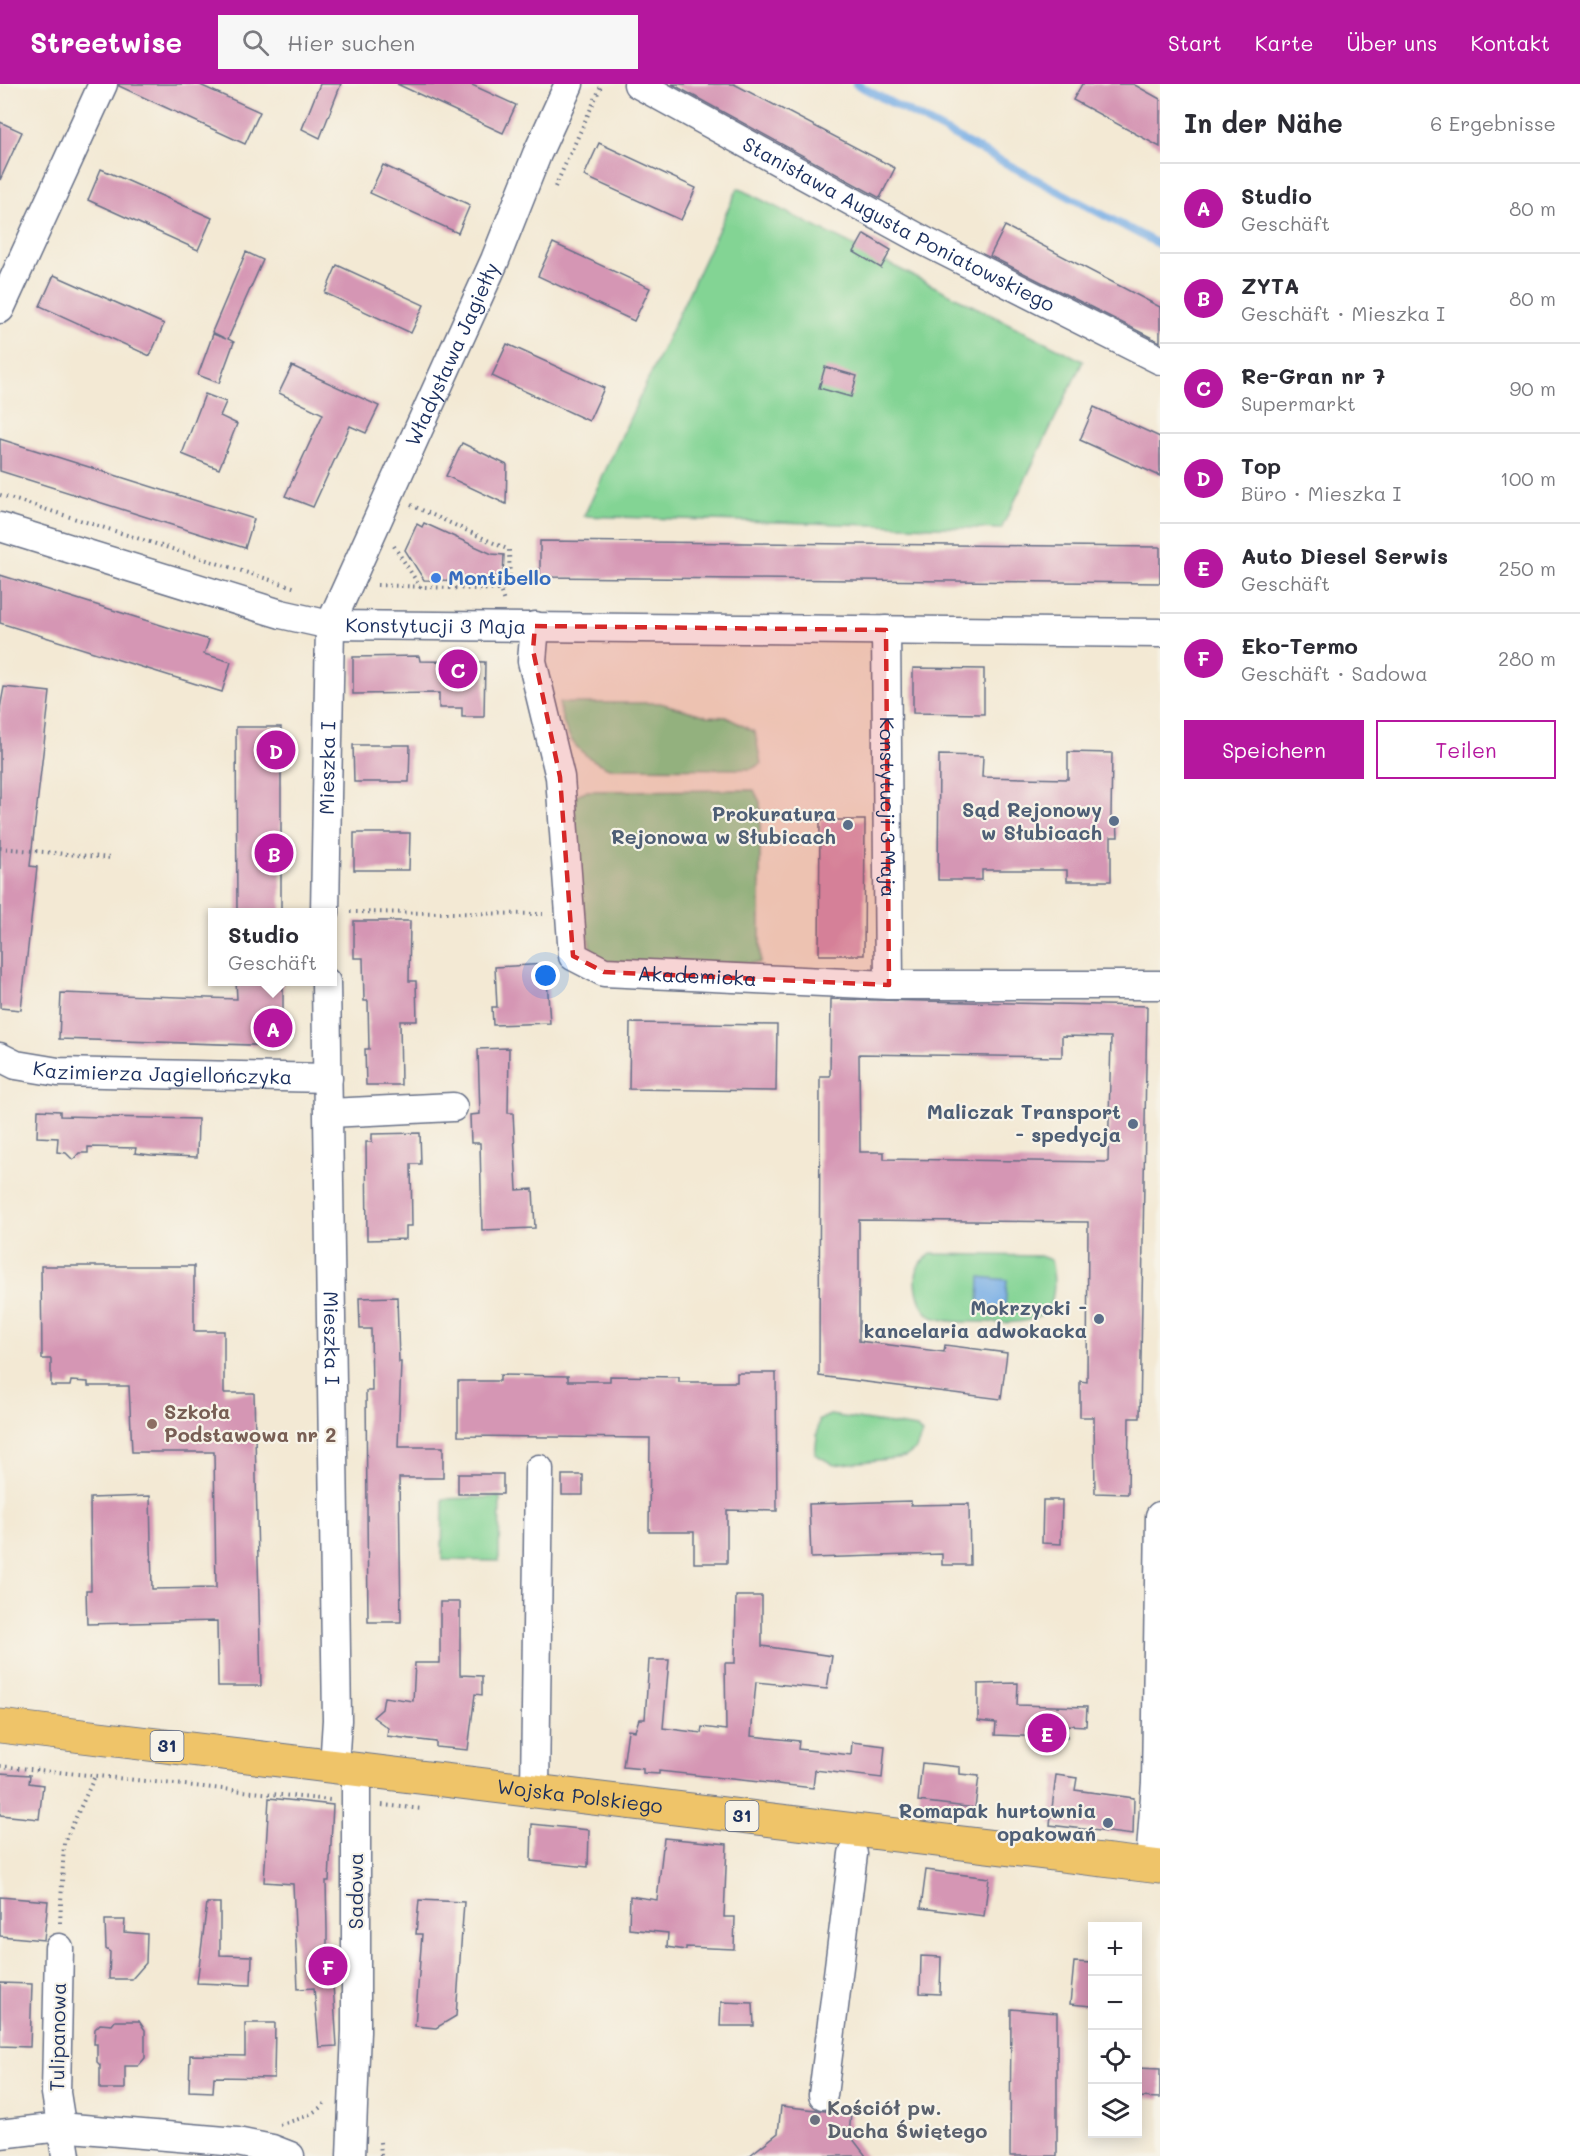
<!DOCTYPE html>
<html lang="de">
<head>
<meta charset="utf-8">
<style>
  body { margin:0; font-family:Mali,sans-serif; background:#f7f7f7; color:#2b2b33 }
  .controls { position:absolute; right:18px; bottom:18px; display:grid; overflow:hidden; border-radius:0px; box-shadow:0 3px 15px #0003 }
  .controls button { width:54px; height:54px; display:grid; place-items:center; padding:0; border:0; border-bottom:2px solid #e1e1e2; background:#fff; color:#2b2b33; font:30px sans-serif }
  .you { position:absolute; left:546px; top:892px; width:21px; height:21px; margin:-15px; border:4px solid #fff; border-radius:50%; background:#1a73e8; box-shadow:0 0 0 9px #1a73e833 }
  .badge { display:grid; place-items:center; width:39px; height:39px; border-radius:50%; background:#b5179e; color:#fff; font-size:20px; font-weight:700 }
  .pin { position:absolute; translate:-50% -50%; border:3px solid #fff; box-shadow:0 2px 6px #0006 }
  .popup { position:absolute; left:208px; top:824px; width:129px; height:78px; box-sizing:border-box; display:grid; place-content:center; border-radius:0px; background:#fff; filter:drop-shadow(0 2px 4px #0005); font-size:20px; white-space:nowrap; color:#7c7c81 }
  .popup b { font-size:22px; color:#2b2b33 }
  .popup::after { content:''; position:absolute; left:50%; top:100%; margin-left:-12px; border:12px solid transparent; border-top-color:#fff }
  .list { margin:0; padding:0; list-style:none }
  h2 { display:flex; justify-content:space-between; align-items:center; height:78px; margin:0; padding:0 24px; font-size:26px }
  h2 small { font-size:20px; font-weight:400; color:#7c7c81 }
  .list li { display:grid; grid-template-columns:39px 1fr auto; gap:18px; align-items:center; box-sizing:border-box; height:90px; padding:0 24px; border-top:2px solid #e1e1e2 }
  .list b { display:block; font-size:22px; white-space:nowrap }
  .list p { margin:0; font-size:20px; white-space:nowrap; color:#7c7c81 }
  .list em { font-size:20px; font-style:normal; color:#7c7c81 }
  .actions { display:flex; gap:12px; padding:18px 24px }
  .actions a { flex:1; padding:14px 0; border:2px solid #b5179e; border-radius:0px; text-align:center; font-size:21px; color:#b5179e }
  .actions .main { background:#b5179e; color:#fff }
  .icon { flex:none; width:33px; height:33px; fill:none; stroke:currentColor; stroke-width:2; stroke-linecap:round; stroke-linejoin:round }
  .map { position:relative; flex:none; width:1160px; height:2072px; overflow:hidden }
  header { display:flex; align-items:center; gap:36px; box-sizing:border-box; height:84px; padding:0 30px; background:#b5179e; color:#fff }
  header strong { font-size:28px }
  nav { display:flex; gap:33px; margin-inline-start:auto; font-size:21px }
  .search { width:420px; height:54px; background:#f7f7f7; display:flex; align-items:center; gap:15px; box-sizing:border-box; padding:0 21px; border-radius:0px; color:#7c7c81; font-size:22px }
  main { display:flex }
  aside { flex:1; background:#fff }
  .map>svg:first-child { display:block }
  .green { fill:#83d494; stroke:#4f8279; stroke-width:1.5 }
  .water { fill:#77ade5; stroke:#496ea2; stroke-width:1.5 }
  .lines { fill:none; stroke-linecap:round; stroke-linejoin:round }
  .stream { stroke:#77ade5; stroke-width:8 }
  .building { fill:#d596b4; fill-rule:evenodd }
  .minor-casing { stroke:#677087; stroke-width:31 }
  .major-casing { stroke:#677087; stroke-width:35 }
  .path { stroke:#677087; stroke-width:4; stroke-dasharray:1.5 4.5; stroke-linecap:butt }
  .minor { stroke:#fff; stroke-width:28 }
  .major { stroke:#efc469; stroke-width:33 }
  .marked { fill:#d62828; fill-opacity:0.2; stroke:#d62828; stroke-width:4.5; stroke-dasharray:12 8; stroke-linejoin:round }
  .shop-dot { fill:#3f7fe0; stroke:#f7f3e8; stroke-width:2 }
  .service-dot { fill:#5c6f8a; stroke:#f7f3e8; stroke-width:2 }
  .education-dot { fill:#8d6e63; stroke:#f7f3e8; stroke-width:2 }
  .worship-dot { fill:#6b7280; stroke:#f7f3e8; stroke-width:2 }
  .labels { text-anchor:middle; stroke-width:4.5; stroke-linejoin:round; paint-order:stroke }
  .shield { fill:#f7f3e8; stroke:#5d6a87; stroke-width:1.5 }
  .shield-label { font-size:18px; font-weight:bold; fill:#1b2f5e }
  .street-label { font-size:20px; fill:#1b2f5e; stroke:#f7f3e8 }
  .shop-label { font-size:20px; font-weight:bold; fill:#366cbe; stroke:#f7f3e8; text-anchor:start }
  .service-label { font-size:20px; font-weight:bold; fill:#4e5e75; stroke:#f7f3e8; text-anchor:end }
  .education-label { font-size:20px; font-weight:bold; fill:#785e54; stroke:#f7f3e8; text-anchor:start }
  .worship-label { font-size:20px; font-weight:bold; fill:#5b616d; stroke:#f7f3e8; text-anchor:start }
</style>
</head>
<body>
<header>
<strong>Streetwise</strong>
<div class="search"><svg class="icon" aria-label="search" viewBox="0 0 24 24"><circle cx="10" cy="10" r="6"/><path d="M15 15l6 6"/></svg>Hier suchen</div>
<nav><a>Start</a><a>Karte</a><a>Über uns</a><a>Kontakt</a></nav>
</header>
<main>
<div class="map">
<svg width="1160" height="2072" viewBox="0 0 1160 2072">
  <rect width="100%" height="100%" fill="#f7f3e8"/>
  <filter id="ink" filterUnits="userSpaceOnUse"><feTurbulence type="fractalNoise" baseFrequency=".0167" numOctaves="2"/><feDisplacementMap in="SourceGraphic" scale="12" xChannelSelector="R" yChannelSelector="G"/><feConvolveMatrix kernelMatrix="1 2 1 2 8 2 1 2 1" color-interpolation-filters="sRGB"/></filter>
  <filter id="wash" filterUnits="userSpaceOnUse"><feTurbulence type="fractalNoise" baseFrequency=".008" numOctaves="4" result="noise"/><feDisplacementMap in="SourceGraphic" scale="24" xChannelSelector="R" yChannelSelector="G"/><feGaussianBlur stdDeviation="1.35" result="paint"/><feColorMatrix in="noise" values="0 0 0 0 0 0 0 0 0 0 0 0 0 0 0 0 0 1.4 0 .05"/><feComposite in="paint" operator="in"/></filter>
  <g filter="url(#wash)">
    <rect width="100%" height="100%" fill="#f3e9d4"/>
    <g class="green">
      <polygon points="738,104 1083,277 1001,445 584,432"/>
      <path d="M559 619H660L707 632 726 633 755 648 761 680 751 685 609 684C577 671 564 653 559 619Z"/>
      <path d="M754 706 760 718V879L607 878 591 868C583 819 571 760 576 711L586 707Z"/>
      <path d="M931 1170 1040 1172 1051 1176C1064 1236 1034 1241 984 1238 968 1238 948 1239 933 1233 918 1226 913 1197 918 1183 921 1177 926 1174 931 1170Z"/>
      <polygon points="830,1331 917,1344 922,1350 916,1365 905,1373 834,1381 815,1370 819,1336"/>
      <polygon points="500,1413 499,1477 442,1476 443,1415"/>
    </g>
    <polygon class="water" points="980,1193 1007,1196 1005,1225 979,1222"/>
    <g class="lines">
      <polyline class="stream" points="856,0 1160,161"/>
    </g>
    <g id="blocks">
      <g class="building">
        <polygon points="119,0 198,0 260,28 245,60 119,2"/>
        <polygon points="320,0 341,0 320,54 302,45"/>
        <polygon points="397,0 470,0 516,21 503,49"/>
        <polygon points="672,0 734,0 895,84 880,114"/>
        <polygon points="1082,0 1133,0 1160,15 1160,63 1073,16"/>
        <polygon points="0,38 22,48 0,96"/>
        <polygon points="599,59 696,104 681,136 584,92"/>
        <polygon points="383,81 470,121 458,149 370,109"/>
        <polygon points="101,85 212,134 198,166 88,116"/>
        <polygon points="1005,142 1160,223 1160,258 990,172"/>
        <polygon points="864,150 891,166 881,184 854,168"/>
        <polygon points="553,159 650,204 634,237 538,192"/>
        <polygon points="246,168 263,176 228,255 234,258 219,299 198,291 213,250 226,255 212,248"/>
        <polygon points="337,181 424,221 411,249 325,209"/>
        <polygon points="54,191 164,240 150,272 40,222"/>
        <polygon points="507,260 604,304 589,337 492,292"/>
        <polygon points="292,282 379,322 366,349 350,342 313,423 285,412 323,330 279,309"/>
        <polygon points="825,283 857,292 851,313 819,304"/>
        <polygon points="205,310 226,318 220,332 237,340 219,385 182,370"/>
        <polygon points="1094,323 1160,353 1160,392 1080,356"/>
        <polygon points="0,355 254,435 245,464 0,387"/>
        <polygon points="462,359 507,381 506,420 446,392"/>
        <polygon points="424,439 492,470 504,471 503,492 491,492 491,497 424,496 405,466 417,440 422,443"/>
        <polygon points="540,457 1160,463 1160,499 540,493"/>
        <polygon points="0,491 209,556 204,570 231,578 222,608 0,539"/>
        <polygon points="419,572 420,577 485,578 484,633 462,633 462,624 439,624 439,609 353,610 353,573"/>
        <polygon points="913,584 984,585 984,630 913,629"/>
        <polygon points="4,603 50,608 30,782 37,783 21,926 0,924 0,624"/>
        <polygon points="236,643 281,643 281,828 237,828"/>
        <polygon points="353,661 410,661 409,698 354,698"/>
        <polygon points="1068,668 1112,669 1111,734 1117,734 1118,753 1111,753 1111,797 1067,797 1067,786 982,786 982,796 938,796 939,671 983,672 982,693 1068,695"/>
        <polygon points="820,736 865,736 864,871 819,871"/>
        <polygon points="354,749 410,749 409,786 354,786"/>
        <polygon points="354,837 410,837 409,897 416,897 417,937 400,937 401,1001 366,1001 365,965 369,965 368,917 364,917 363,874 354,874"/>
        <polygon points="546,880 550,939 493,941 492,923 497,923 495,883"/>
        <polygon points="236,897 283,897 283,962 59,955 61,909 237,915"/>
        <path d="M831 915 1147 922 1140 1334H1129L1128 1410 1095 1409 1094 1333H1080V1297L1087 1298 1088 1138 859 1136V1257L944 1268 945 1261 1007 1269 1001 1315 819 1292 820 992H830ZM1062 952 1111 953 1108 1078 884 1075V1068H860L859 970 1062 973Z"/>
        <polygon points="630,939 777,941 776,1007 629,1005"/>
        <polygon points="509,964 508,1029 513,1029 517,1106 533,1105 535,1144 482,1146 480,1059 471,1059 470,1031 480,1030 478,965"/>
        <polygon points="38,1026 60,1027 60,1032 198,1035 197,1073 151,1071 135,1069 136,1064 88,1063 88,1069 79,1069 73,1076 66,1069 57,1068 58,1054 37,1053"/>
        <polygon points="420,1049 421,1080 411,1080 412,1142 406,1142 406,1155 367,1156 366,1058 372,1058 372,1050"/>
        <polygon points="41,1182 194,1182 194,1247 224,1247 224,1309 254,1309 261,1602 218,1602 217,1537 87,1540 86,1506 91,1506 90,1414 150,1412 152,1505 216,1504 214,1368 132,1368 129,1302 88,1302 88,1298 71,1297 70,1302 51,1302 51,1275 42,1275"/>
        <polygon points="397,1213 399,1278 401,1278 398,1363 443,1363 443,1394 399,1394 401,1538 368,1538 366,1307 372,1307 371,1245 360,1245 359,1214"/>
        <polygon points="737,1289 776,1289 777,1427 727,1426 727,1479 694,1479 694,1448 649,1448 650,1354 458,1352 458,1297 500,1297 500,1291 568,1292 568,1297 610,1297 610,1292 679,1293 679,1298 737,1298"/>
        <rect x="458" y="1390" width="45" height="20"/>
        <rect x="562" y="1391" width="21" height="20"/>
        <polygon points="1043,1416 1062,1416 1061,1460 1042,1459"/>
        <polygon points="911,1417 911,1421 969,1420 970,1481 942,1481 942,1470 811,1474 809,1420"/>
        <polygon points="736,1512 762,1512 762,1562 832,1572 827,1605 756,1598 751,1652 799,1657 798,1665 851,1671 852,1658 885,1662 882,1694 815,1686 813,1704 659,1687 659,1690 643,1689 643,1685 623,1683 628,1646 635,1647 639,1635 645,1635 649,1576 669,1576 663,1644 701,1649 702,1643 726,1646 725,1579 735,1579"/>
        <polygon points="440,1518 460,1518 460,1591 482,1592 482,1611 475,1610 468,1666 436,1663 436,1658 387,1652 388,1644 373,1633 382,1625 384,1613 413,1617 415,1579 440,1579"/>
        <polygon points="1018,1599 1017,1621 1087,1623 1086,1642 1067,1641 1067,1654 995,1651 996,1639 978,1637 978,1600"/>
        <polygon points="922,1679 960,1683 960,1690 979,1692 975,1724 918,1717"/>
        <polygon points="0,1689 30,1691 29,1699 43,1701 39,1735 0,1731"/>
        <polygon points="1056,1691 1077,1694 1075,1706 1134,1714 1133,1751 1050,1741"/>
        <polygon points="269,1714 333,1721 329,1797 326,1797 327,1846 327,1870 331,1869 337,1962 319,1963 314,1904 298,1905 293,1800 264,1798"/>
        <polygon points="532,1740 589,1746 588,1783 531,1777"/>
        <polygon points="664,1754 727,1760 724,1833 735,1833 734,1865 686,1863 686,1866 667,1863 668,1849 629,1845 630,1812 657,1816"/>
        <polygon points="926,1786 989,1794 984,1832 921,1824"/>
        <polygon points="0,1813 48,1817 44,1856 0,1852"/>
        <polygon points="419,1816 464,1818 456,1932 436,1944 415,1942 422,1850 416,1850"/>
        <polygon points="207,1819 220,1819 220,1871 252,1872 251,1901 197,1899"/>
        <polygon points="105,1836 125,1836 124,1848 147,1850 146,1879 132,1895 109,1895 110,1868 106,1865"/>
        <polygon points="921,1872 941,1873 940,1910 920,1909"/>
        <polygon points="1074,1878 1092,1879 1092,1922 1070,1920"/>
        <polygon points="0,1899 32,1900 30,1963 0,1962"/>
        <polygon points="721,1918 753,1919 754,1942 720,1942"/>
        <polygon points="1011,1925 1057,1929 1057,2072 1010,2072"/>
        <polygon points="115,1937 139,1937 145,1946 145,1974 138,1982 125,1982 125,2005 100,2005 100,1981 97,1978 97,1960 94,1960 95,1945 100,1940 112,1941"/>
        <polygon points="245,1939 275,1939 274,1994 214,1993 213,2008 189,2007 190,1971 245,1972"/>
        <polygon points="1137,1984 1160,1985 1160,2014 1137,2013"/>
        <polygon points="781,2022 851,2030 849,2050 866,2072 749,2072 778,2049"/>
      </g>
    </g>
  </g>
  <g filter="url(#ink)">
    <use href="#blocks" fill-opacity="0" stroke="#677087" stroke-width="1.5"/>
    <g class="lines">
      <defs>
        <g id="minor">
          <path id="s1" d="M638 0 924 157 1160 276"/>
          <polyline points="0,225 103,0"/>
          <path id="s2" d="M0 443 281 530 330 541 1160 549"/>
          <path id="s3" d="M535 542 532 577 560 693 573 872 604 888 889 901H1160"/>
          <path id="s4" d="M886 546 889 901"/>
          <path id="s5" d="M325 828 330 541 495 176 537 70 569 0"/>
          <path id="s6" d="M326 898 337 1636 334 1683"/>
          <path id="s7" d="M0 973 16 981 58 988 328 994"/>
          <polyline points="329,1029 453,1023"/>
          <polyline points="535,1706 539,1385"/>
          <polyline points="1150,1781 1156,1698 1160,1432"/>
          <polyline points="59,1864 56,2009 66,2072"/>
          <polyline points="823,2011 853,1770"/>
          <polyline points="0,2050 60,2043 237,2058 272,2065 290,2072"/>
          <polyline points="351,2072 356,1947 356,1685"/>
        </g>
        <g id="major">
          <path id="s8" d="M0 1642 1160 1783"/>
        </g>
      </defs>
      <use href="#minor" class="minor-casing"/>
      <use href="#major" class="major-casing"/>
      <g class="path">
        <polyline points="555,103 602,0"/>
        <polyline points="0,411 296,504"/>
        <polyline points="411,421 509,466 510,500 500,506"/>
        <polyline points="394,462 421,504"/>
        <polyline points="377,501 500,506 504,518"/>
        <polyline points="0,764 111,774"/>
        <polyline points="350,828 543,830"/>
        <polyline points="0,1682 330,1716"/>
        <polyline points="382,1721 423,1725"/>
        <polyline points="60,1839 64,1759 95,1692"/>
        <path d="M280 2040C294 2037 318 2030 326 2017"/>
        <polyline points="380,2058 381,2072"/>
      </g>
      <use href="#minor" class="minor"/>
      <use href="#major" class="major"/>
    </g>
  </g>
  <path class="marked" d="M535 542 886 546 889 901 604 888 573 872 560 693 533 566Z"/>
  <circle class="shop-dot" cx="436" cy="494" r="6"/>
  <g class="service-dot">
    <circle cx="1114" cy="737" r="6"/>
    <circle cx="848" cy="741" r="6"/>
    <circle cx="1133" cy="1040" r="6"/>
    <circle cx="1099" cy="1235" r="6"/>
    <circle cx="1108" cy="1739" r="6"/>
  </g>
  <circle class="education-dot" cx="152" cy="1340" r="6"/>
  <circle class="worship-dot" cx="815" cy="2036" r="6"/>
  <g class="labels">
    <g class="shield">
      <rect x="150.5" y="1647" width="33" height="30" rx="4.5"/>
      <rect x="725.5" y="1717" width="33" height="30" rx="4.5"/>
    </g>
    <g class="shield-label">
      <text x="167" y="1668">31</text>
      <text x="742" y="1738">31</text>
    </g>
    <g class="street-label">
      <text dy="7" stroke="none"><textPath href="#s1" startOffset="296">Stanisława Augusta Poniatowskiego</textPath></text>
      <text dy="7" stroke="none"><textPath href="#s5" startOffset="584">Władysława Jagiełły</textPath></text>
      <text dy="7" stroke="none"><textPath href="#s2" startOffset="450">Konstytucji 3 Maja</textPath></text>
      <text dy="7" stroke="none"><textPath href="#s5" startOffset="144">Mieszka I</textPath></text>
      <text dy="7" stroke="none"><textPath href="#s4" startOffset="177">Konstytucji 3 Maja</textPath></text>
      <text dy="7" stroke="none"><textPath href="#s3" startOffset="462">Akademicka</textPath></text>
      <text dy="7" stroke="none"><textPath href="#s7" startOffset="165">Kazimierza Jagiellończyka</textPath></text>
      <text dy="7" stroke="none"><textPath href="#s6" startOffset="356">Mieszka I</textPath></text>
      <text dy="7" stroke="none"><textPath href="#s8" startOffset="584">Wojska Polskiego</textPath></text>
      <text transform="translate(356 1807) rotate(-90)" y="7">Sadowa</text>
      <text transform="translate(58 1953) rotate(-89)" y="7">Tulipanowa</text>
    </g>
    <g class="shop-label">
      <text x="448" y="501">Montibello</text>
    </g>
    <g class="service-label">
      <text x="1102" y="733">Sąd Rejonowy<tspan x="1102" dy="23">w Słubicach</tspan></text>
      <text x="836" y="737">Prokuratura<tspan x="836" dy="23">Rejonowa w Słubicach</tspan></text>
      <text x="1121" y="1035">Maliczak Transport<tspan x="1121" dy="23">- spedycja</tspan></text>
      <text x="1087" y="1231">Mokrzycki -<tspan x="1087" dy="23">kancelaria adwokacka</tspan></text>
      <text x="1096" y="1734">Romapak hurtownia<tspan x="1096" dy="23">opakowań</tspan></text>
    </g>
    <g class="education-label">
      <text x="164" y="1335">Szkoła<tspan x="164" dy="23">Podstawowa nr 2</tspan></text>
    </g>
    <g class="worship-label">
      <text x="827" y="2031">Kościół pw.<tspan x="827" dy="23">Ducha Świętego</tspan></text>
    </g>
  </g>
</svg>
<div class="controls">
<button>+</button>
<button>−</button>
<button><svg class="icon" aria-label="locate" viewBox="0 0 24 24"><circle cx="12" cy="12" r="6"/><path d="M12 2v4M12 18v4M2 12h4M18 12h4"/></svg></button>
<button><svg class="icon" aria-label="layers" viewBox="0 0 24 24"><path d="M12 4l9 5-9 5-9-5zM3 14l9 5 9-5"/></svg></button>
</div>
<div class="you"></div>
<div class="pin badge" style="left:273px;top:944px">A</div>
<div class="popup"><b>Studio</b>Geschäft</div>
<div class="pin badge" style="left:274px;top:769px">B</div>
<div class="pin badge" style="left:458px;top:585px">C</div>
<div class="pin badge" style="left:276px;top:666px">D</div>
<div class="pin badge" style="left:1047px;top:1649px">E</div>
<div class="pin badge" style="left:328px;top:1882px">F</div>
</div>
<aside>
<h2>In der Nähe<small>6 Ergebnisse</small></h2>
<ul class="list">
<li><span class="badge">A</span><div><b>Studio</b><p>Geschäft</p></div><em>80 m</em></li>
<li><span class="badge">B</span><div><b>ZYTA</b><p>Geschäft · Mieszka I</p></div><em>80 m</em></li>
<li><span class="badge">C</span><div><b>Re-Gran nr 7</b><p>Supermarkt</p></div><em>90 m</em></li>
<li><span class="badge">D</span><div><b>Top</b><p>Büro · Mieszka I</p></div><em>100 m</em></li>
<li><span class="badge">E</span><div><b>Auto Diesel Serwis</b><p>Geschäft</p></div><em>250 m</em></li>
<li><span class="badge">F</span><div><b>Eko-Termo</b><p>Geschäft · Sadowa</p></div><em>280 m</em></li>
</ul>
<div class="actions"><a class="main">Speichern</a><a>Teilen</a></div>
</aside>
</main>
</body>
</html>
